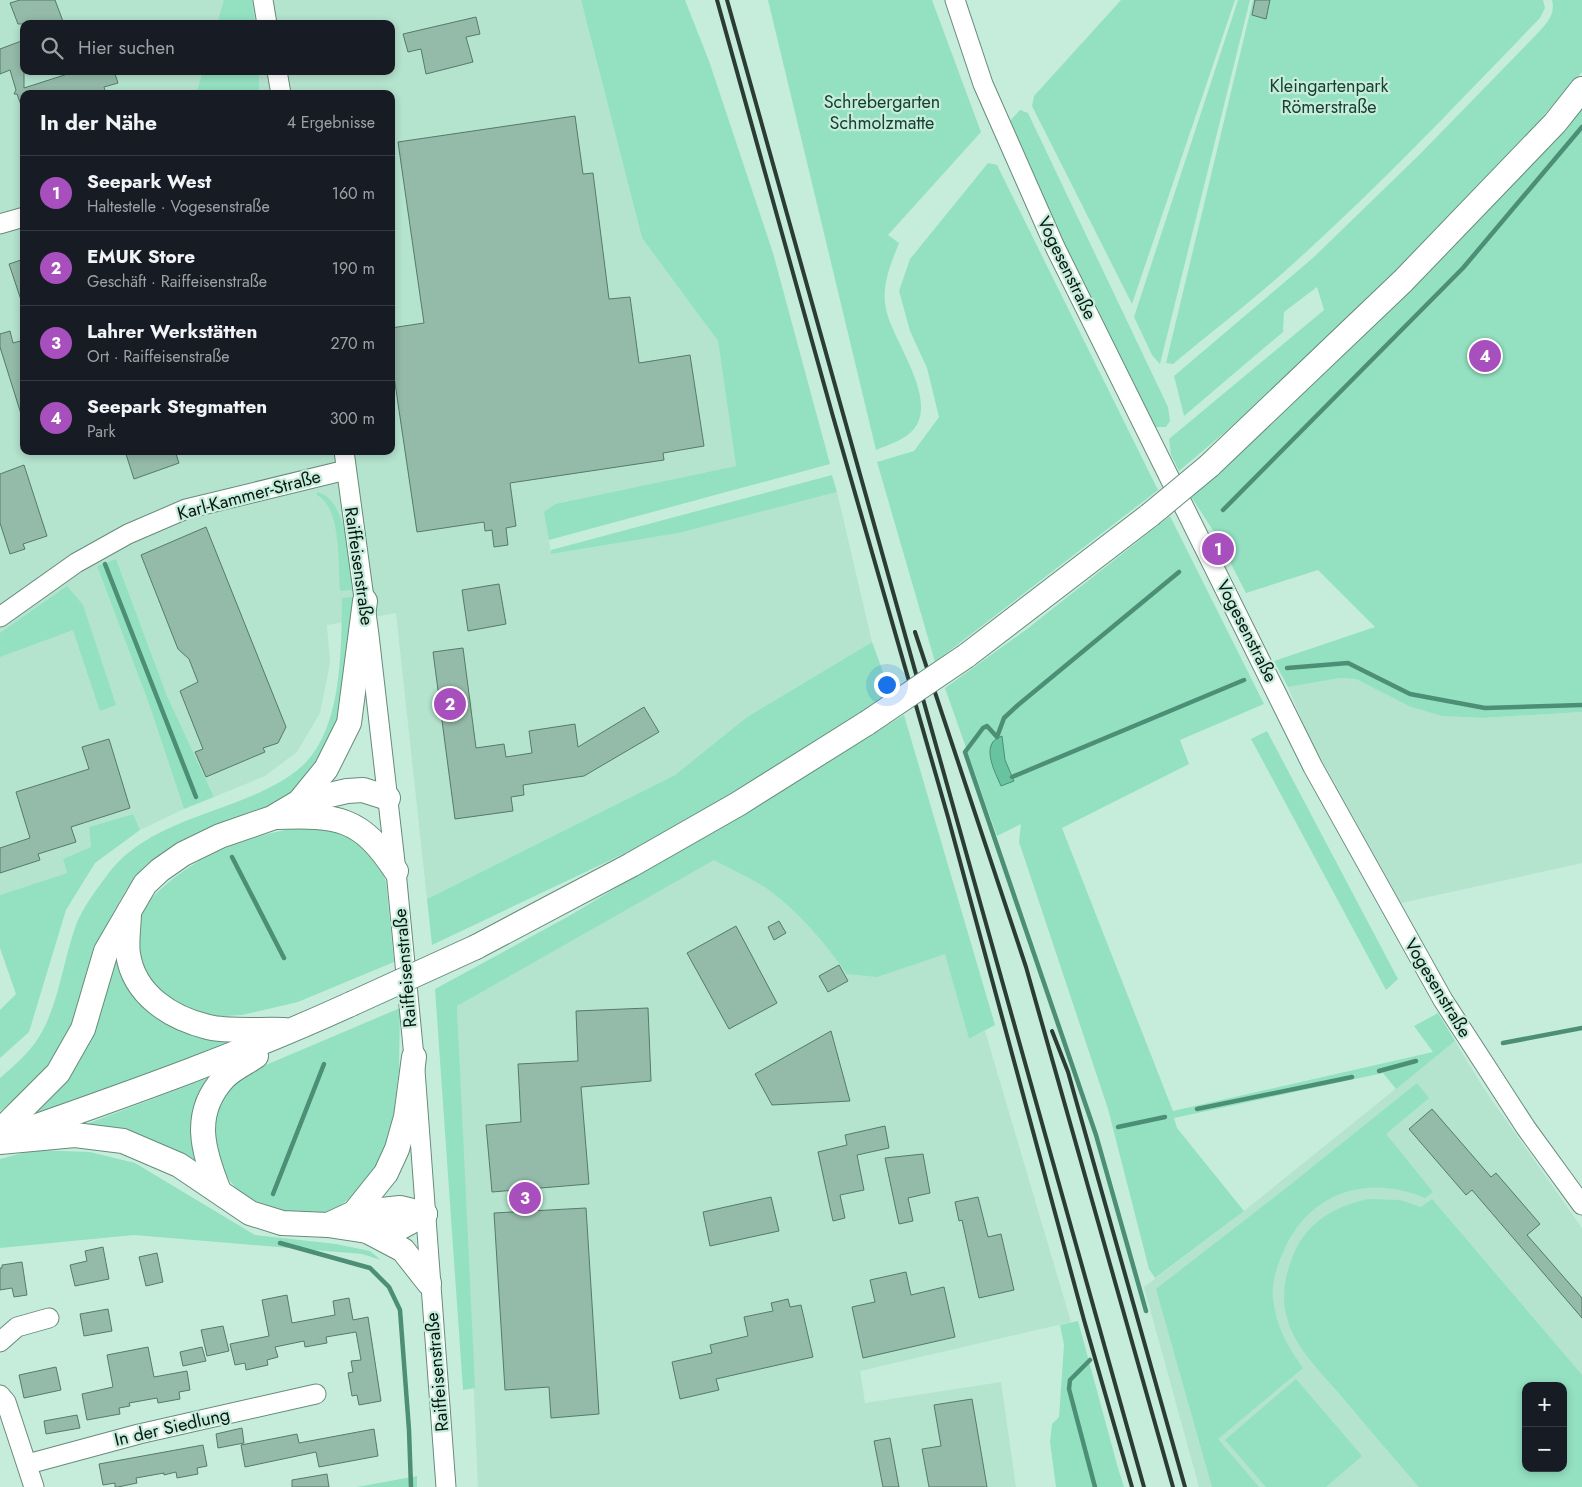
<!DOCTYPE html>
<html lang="de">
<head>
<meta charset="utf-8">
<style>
  body { margin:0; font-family:Jost,sans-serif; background:#242831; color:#f1f3f6 }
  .controls { position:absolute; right:15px; bottom:15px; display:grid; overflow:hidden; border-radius:10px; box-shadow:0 2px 8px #0003 }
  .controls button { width:45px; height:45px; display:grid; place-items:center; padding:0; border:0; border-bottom:1px solid #363941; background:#171b24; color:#f1f3f6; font:25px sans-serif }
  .you { position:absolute; left:886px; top:684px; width:18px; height:18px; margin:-12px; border:4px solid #fff; border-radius:50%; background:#1a73e8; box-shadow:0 0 0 8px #1a73e833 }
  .badge { display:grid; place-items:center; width:32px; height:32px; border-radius:50%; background:#a750bd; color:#fff; font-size:16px; font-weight:700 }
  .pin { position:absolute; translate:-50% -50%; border:2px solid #fff; box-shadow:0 1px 5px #0006 }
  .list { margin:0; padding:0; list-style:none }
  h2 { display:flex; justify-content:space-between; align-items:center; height:65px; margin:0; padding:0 20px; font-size:21px }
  h2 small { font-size:16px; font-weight:400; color:#9ea1a6 }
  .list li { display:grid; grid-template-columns:32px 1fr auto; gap:15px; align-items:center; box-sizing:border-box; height:75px; padding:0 20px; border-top:1px solid #363941 }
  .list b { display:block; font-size:19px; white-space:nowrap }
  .list p { margin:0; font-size:16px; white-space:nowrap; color:#9ea1a6 }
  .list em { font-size:16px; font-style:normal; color:#9ea1a6 }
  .icon { flex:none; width:28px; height:28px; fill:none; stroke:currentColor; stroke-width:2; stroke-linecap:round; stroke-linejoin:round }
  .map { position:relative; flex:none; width:1582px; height:1487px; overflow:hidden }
  .search { position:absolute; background:#171b24; box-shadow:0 2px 8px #0003; left:20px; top:20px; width:375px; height:55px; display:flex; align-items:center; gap:12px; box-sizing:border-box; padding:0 18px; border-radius:10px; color:#9ea1a6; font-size:19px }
  .panel { position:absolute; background:#171b24; box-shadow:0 2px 8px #0003; left:20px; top:90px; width:375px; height:365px; border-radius:10px }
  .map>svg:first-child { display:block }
  .built { fill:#b4e3ce; fill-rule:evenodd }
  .green { fill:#94e1c2; fill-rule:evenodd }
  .water { fill:#68c3a1; stroke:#4c8f76 }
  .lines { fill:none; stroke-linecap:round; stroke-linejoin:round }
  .stream { stroke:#4c8f76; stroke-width:4.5 }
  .building { fill:#94baa9; stroke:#567a6b }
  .minor-casing { stroke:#678b7c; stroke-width:21 }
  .major-casing { stroke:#678b7c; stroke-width:26 }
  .minor { stroke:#fff; stroke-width:19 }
  .major { stroke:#fff; stroke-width:24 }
  .rail { stroke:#2a3c35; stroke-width:4 }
  .major-bridge-casing { stroke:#678b7c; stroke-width:26; stroke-linecap:butt }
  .major-bridge { stroke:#fff; stroke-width:24 }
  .labels { text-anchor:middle; stroke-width:4.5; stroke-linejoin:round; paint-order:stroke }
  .park-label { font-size:18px; fill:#184032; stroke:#c6eddc }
  .street-label { font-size:18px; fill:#091712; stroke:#c6eddc }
</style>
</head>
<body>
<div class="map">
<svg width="1582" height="1487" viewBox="0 0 1582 1487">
  <rect width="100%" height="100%" fill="#c6eddc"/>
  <g class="built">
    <path d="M0 0H581L642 238 718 341 736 466 555 504 545 512 551 554 679 533 837 492 872 642 747 717 675 775 427 899 396 613 327 625 330 663 320 713 297 752 265 776 214 797 167 696 116 559 97 566 149 704 184 809 140 830 133 814 89 827 92 847 63 859 67 873 0 895ZM24 24H391V71H24ZM24 94H391V451H24Z"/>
    <polygon points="1340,678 1356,679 1411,707 1442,716 1482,718 1582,712 1582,863 1401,903 1308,735 1288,687"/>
    <polygon points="891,757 969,1039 985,1031 1071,1322 860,1371 865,1403 1001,1382 1016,1487 478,1487 457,1006"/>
    <path d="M1455 1041 1484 1089 1582 1228V1487H1199L1144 1287 1244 1211ZM1526 1386H1563V1468H1526Z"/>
  </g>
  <g class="green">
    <polygon points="224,0 252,0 255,24 217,24"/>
    <polygon points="581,0 685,0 709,61 773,253 830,464 549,540 544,512 555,504 736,466 718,341 642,238"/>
    <path d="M768 0H932L981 132 888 235 899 243C890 266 880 288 887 313 895 344 939 401 913 430 904 440 888 445 876 450Z"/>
    <polygon points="1121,0 1235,0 1132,304 1032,106 1034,96"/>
    <polygon points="1238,0 1250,0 1160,364 1152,355 1134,317"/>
    <path d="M1253 0H1543L1545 8 1540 18C1457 104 1374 192 1284 272 1248 304 1210 333 1173 364L1166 363Z"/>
    <path d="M1552 0H1582V72L1468 201 1296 372 1179 471 1171 455 1169 439 1324 310 1317 287 1284 312 1283 332 1184 416 1174 376 1314 257 1420 154 1536 35C1546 24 1556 15 1552 0Z"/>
    <polygon points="203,71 259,71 259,94 196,94"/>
    <polygon points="1582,104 1582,712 1482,718 1442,716 1411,707 1356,679 1340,678 1288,687 1274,661 1375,627 1318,570 1246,593 1216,535 1190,495"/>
    <polygon points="1020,110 1028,113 1168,407 1170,421 1166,427 1153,427 1062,244 1008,123"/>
    <polygon points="988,163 997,165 1158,490 935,662 877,462 914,451 939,417 927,368 910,331 899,291 910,259"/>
    <polygon points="832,475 837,492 679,533 551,554 551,550"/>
    <path d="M317 492C348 499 350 565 352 590L340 591C338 566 342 508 317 495Z"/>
    <path d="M1170 516 1264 704 1180 740 1189 764 1062 828 1173 1111 1433 1052 1414 1026 1438 1013 1455 1041 1396 1089 1383 1073 1174 1118 1177 1128 1244 1211 1155 1278 1149 1269 1108 1109 1019 842 1021 824 997 836 945 688 1027 629ZM1002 736 1005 760 1014 781 991 745Z"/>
    <polygon points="116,559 167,696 214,797 184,809 149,704 97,566"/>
    <polygon points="67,586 83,605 116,705 100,711 73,630 0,657 0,633"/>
    <path d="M353 597 354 630 342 719 310 778 286 797 126 890 94 947 66 1044 51 1068 27 1091 0 1111V1078C14 1066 29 1053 39 1037 59 1004 63 961 76 925 83 907 96 890 108 874 128 847 158 832 188 820 226 805 271 793 301 767 343 730 341 649 342 598Z"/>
    <polygon points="872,642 890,691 828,737 655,839 432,945 427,899 675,775 747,717"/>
    <path d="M904 715 995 1025 969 1039 945 954 877 977 847 974C825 943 800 913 769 890 752 878 732 870 714 860L457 1006 475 1388 463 1390 435 989 569 916Z"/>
    <polygon points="1267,731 1398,979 1386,990 1251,739"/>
    <polygon points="133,814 140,830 95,863 66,910 29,1032 0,1058 0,1010 16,994 0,948 0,895 67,873 63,859 91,847 89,827"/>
    <path d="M317 824 340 827 375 855 386 882 394 962 298 1002 242 1015 207 1017 170 1003 140 970C139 955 135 935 139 921 141 908 154 895 163 887 207 848 260 833 317 824Z"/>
    <polygon points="115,945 144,1001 245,1040 25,1119"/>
    <polygon points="400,1008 399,1070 389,1150 366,1185 336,1209 310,1217 263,1208 241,1194 219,1168 212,1151 213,1104 240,1076"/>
    <polygon points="211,1077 206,1171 81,1126"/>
    <path d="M1417 1083 1429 1098 1386 1134 1433 1192 1425 1198C1369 1174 1311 1191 1285 1248 1278 1263 1271 1282 1273 1299 1276 1326 1287 1346 1303 1368L1218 1439 1259 1487H1212L1156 1289 1290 1185Z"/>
    <polygon points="34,1150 90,1152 135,1163 255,1235 336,1244 370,1251 381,1260 362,1254 134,1235 0,1248 0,1159"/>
    <path d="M1369 1199 1400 1200 1421 1207 1432 1199 1582 1375V1487H1419C1393 1457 1368 1428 1343 1398 1322 1373 1293 1347 1286 1314 1281 1293 1286 1271 1295 1251 1309 1221 1337 1205 1369 1199ZM1526 1386H1563V1468H1526Z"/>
    <polygon points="1078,1321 1118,1468 1124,1487 1056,1487 1050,1442 1052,1424 1059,1417 1064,1345 1060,1325"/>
    <polygon points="1296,1379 1362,1456 1326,1487 1266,1487 1225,1440"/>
    <polygon points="417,1476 417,1487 357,1487"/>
  </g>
  <path class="water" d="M1002 736 1005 760 1014 781 1001 786C995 772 979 743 1002 736Z"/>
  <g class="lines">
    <g class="stream">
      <polyline points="1223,510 1463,268 1582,127"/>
      <polyline points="105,564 196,797"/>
      <polyline points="1287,668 1348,663 1410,694 1485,708 1582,705"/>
      <polyline points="1012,777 1244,680"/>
      <polyline points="232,857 284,958"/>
      <polyline points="1503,1043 1582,1028"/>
      <polyline points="1379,1071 1416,1061"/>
      <polyline points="1197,1109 1352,1077"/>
      <polyline points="1118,1127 1165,1117"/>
      <polyline points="273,1194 324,1064"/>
      <polyline points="280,1243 370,1268 389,1287 400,1310 409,1430 411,1487"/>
      <polyline points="1146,1311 1096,1135 965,752 983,728 987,726 997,737 1004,718 1018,705 1179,572"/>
      <polyline points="1090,1360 1070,1380 1069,1389 1095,1487"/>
    </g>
  </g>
  <g class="building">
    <polygon points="20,0 55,0 64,24 18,24 10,3"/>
    <polygon points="1255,0 1270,0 1266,19 1252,15"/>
    <polygon points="476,17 480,34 466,37 473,62 426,74 421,49 408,52 403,34"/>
    <polygon points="24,40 24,88 77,71 114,71 118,83 104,87 106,94 24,94 24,104 21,105 17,94 14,94 16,90 10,70 0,74 0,49"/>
    <polygon points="575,116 583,174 593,173 609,299 630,297 639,363 690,355 704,446 663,453 664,460 510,483 516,526 506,528 508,545 494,547 492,530 485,531 484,522 417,532 391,356 391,328 424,323 398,142"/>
    <polygon points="24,259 24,300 21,300 9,264"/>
    <polygon points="10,331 13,343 24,340 24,413 21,414 0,347 0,334"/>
    <polygon points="125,451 175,451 179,463 134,479"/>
    <polygon points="24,465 47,536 23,544 25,549 10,554 0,523 0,474"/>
    <polygon points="206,527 286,727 278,743 263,748 265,752 206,777 195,752 203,749 180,691 198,682 189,659 178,649 141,555"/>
    <polygon points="499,584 506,624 468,631 462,590"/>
    <polygon points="463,648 476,748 504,744 506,757 532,753 529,731 575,724 578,747 644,707 659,732 584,776 523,785 524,795 511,797 513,811 455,819 433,652"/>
    <polygon points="109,739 130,808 71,827 76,842 38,854 40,860 0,873 0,848 30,838 16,792 89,769 82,747"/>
    <polygon points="779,921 786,933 774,940 768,927"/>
    <polygon points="736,926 777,1003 729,1029 687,953"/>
    <polygon points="839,965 848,981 828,992 819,976"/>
    <polygon points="648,1008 651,1081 581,1087 589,1184 492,1192 486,1125 521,1122 518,1064 578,1061 576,1011"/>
    <polygon points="831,1031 850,1101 772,1105 755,1074"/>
    <polygon points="1432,1109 1491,1177 1496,1173 1540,1224 1527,1235 1582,1298 1582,1318 1472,1190 1466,1195 1409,1129"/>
    <polygon points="885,1126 889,1148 857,1155 864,1190 840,1195 845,1218 833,1221 818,1152 847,1145 845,1135"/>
    <polygon points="923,1154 930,1193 908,1198 913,1221 899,1224 885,1158"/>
    <polygon points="771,1197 779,1231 710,1246 703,1212"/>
    <polygon points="978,1197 988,1237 1001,1234 1014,1290 979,1298 962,1220 959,1221 955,1202"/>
    <polygon points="586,1208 599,1414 551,1418 549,1387 505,1390 494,1213"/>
    <polygon points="103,1247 109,1279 75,1286 70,1265 87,1261 85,1251"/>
    <polygon points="157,1253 163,1282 146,1286 139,1257"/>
    <polygon points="22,1262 27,1295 14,1297 12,1288 0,1290 0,1268 2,1268 2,1265"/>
    <polygon points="906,1272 911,1295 944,1287 955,1337 863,1358 852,1307 875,1302 870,1280"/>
    <polygon points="287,1295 292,1323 335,1315 333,1301 349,1298 353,1320 368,1317 381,1401 359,1405 357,1395 352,1396 348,1373 353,1372 351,1361 361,1360 356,1332 326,1337 327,1343 305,1347 304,1341 275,1347 278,1357 267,1360 268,1365 246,1370 245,1363 235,1365 230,1344 269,1336 262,1300"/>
    <polygon points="788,1299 790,1307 801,1305 813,1357 716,1379 719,1390 680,1399 672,1362 712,1353 710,1345 748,1336 744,1317 773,1311 771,1303"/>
    <polygon points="108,1309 112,1331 84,1336 80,1314"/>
    <polygon points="223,1326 229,1351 207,1356 201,1330"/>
    <polygon points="148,1347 154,1377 187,1371 190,1390 179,1392 180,1399 158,1403 157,1398 129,1403 130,1406 119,1408 120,1414 87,1420 82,1394 113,1387 107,1355"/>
    <polygon points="202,1347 206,1361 183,1366 180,1352"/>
    <polygon points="56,1367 61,1390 24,1398 19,1375"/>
    <polygon points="972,1399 987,1487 929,1487 922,1449 941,1446 934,1405"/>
    <polygon points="77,1415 80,1428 46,1434 44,1421"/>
    <polygon points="242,1428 244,1443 218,1448 216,1434"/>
    <polygon points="374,1429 378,1456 319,1467 316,1452 245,1467 241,1445 297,1434 299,1443"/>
    <polygon points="890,1438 899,1487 883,1487 874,1441"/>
    <polygon points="203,1445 207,1466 197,1468 198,1474 177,1478 176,1472 164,1475 164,1473 136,1478 137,1483 118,1487 115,1487 115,1483 103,1485 99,1464"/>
    <polygon points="327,1474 329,1487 292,1487 292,1480"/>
  </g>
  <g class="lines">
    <defs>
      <g id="minor">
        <polyline points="263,0 267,24"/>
        <polyline points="955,0 983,84 1055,247 1313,767 1443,1000 1526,1128 1582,1205"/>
        <polyline points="277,71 281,94"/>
        <polyline points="0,224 24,217"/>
        <polyline points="344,451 369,635 396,871 414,1057 446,1487"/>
        <polyline points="0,617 76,563 128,534 186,509 346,470"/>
        <polyline points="0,1342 17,1327 49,1318"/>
        <polyline points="0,1395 6,1402 34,1487"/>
        <polyline points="28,1464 139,1434 316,1394"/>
      </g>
      <g id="major">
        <polyline points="1209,466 1403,281 1555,123 1582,89"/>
        <polyline points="966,656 1150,515"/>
        <polyline points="299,802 347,791 363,790 388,798"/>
        <path d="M276 817C338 815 361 817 396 871"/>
        <path d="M129 912C129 925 126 941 128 954 134 995 171 1018 208 1027 227 1032 263 1029 284 1030"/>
        <polyline points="476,947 631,865 738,804 867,723"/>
        <polyline points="0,1131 58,1073 83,1029 106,951 145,884 160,870 183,854 220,836 272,818 299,802 326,769 349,723 365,601"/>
        <path d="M23 1131C134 1092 244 1053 351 1004"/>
        <polyline points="0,1142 75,1135 123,1141 179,1165 250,1213 282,1223 328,1225 367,1231 403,1250 429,1283"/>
        <path d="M219 1191C203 1151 191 1114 224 1078 232 1069 246 1063 256 1056"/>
        <polyline points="354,1213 400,1208 425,1214"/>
        <polyline points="328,1225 354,1213 386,1173 397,1149 406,1117 414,1057"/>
        <polyline points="367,1231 401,1227 425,1214"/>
      </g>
    </defs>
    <use href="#minor" class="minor-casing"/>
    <use href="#major" class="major-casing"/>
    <use href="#minor" class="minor"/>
    <use href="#major" class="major"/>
    <g class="rail">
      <polyline points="717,0 832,413 948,817 1084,1320 1132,1487"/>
      <polyline points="727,0 1144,1487"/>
      <polyline points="915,632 1026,967 1173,1487"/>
      <polyline points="1052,1031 1068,1072 1185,1487"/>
    </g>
    <defs>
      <g id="major-bridge">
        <polyline points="1150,515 1209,466"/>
        <polyline points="867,723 966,656"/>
        <polyline points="351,1004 476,947"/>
      </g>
    </defs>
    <use href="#major-bridge" class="major-bridge-casing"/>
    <use href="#major-bridge" class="major-bridge"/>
  </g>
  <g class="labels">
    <g class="park-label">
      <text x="1329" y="92">Kleingartenpark<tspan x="1329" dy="21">Römerstraße</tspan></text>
      <text x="882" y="108">Schrebergarten<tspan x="882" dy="21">Schmolzmatte</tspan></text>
    </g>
    <g class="street-label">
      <text transform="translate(1067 268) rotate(64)" y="6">Vogesenstraße</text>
      <text transform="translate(249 495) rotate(-15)" y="6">Karl-Kammer-Straße</text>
      <text transform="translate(359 566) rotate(82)" y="6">Raiffeisenstraße</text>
      <text transform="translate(1247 631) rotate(63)" y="6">Vogesenstraße</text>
      <text transform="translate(405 968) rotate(-95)" y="6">Raiffeisenstraße</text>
      <text transform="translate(1438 988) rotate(59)" y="6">Vogesenstraße</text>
      <text transform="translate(437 1372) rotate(-95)" y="6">Raiffeisenstraße</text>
      <text transform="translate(172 1427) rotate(-13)" y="6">In der Siedlung</text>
    </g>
  </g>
</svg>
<div class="controls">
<button>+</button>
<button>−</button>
</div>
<div class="you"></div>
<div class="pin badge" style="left:1218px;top:549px">1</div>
<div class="pin badge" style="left:450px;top:704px">2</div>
<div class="pin badge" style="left:525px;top:1198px">3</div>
<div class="pin badge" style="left:1485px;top:356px">4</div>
<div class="search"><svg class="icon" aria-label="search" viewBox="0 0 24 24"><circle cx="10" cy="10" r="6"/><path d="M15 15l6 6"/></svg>Hier suchen</div>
<section class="panel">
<h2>In der Nähe<small>4 Ergebnisse</small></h2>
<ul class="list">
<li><span class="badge">1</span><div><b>Seepark West</b><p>Haltestelle · Vogesenstraße</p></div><em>160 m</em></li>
<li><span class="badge">2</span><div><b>EMUK Store</b><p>Geschäft · Raiffeisenstraße</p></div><em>190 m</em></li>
<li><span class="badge">3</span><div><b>Lahrer Werkstätten</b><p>Ort · Raiffeisenstraße</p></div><em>270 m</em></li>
<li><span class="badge">4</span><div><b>Seepark Stegmatten</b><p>Park</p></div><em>300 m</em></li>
</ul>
</section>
</div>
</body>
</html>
